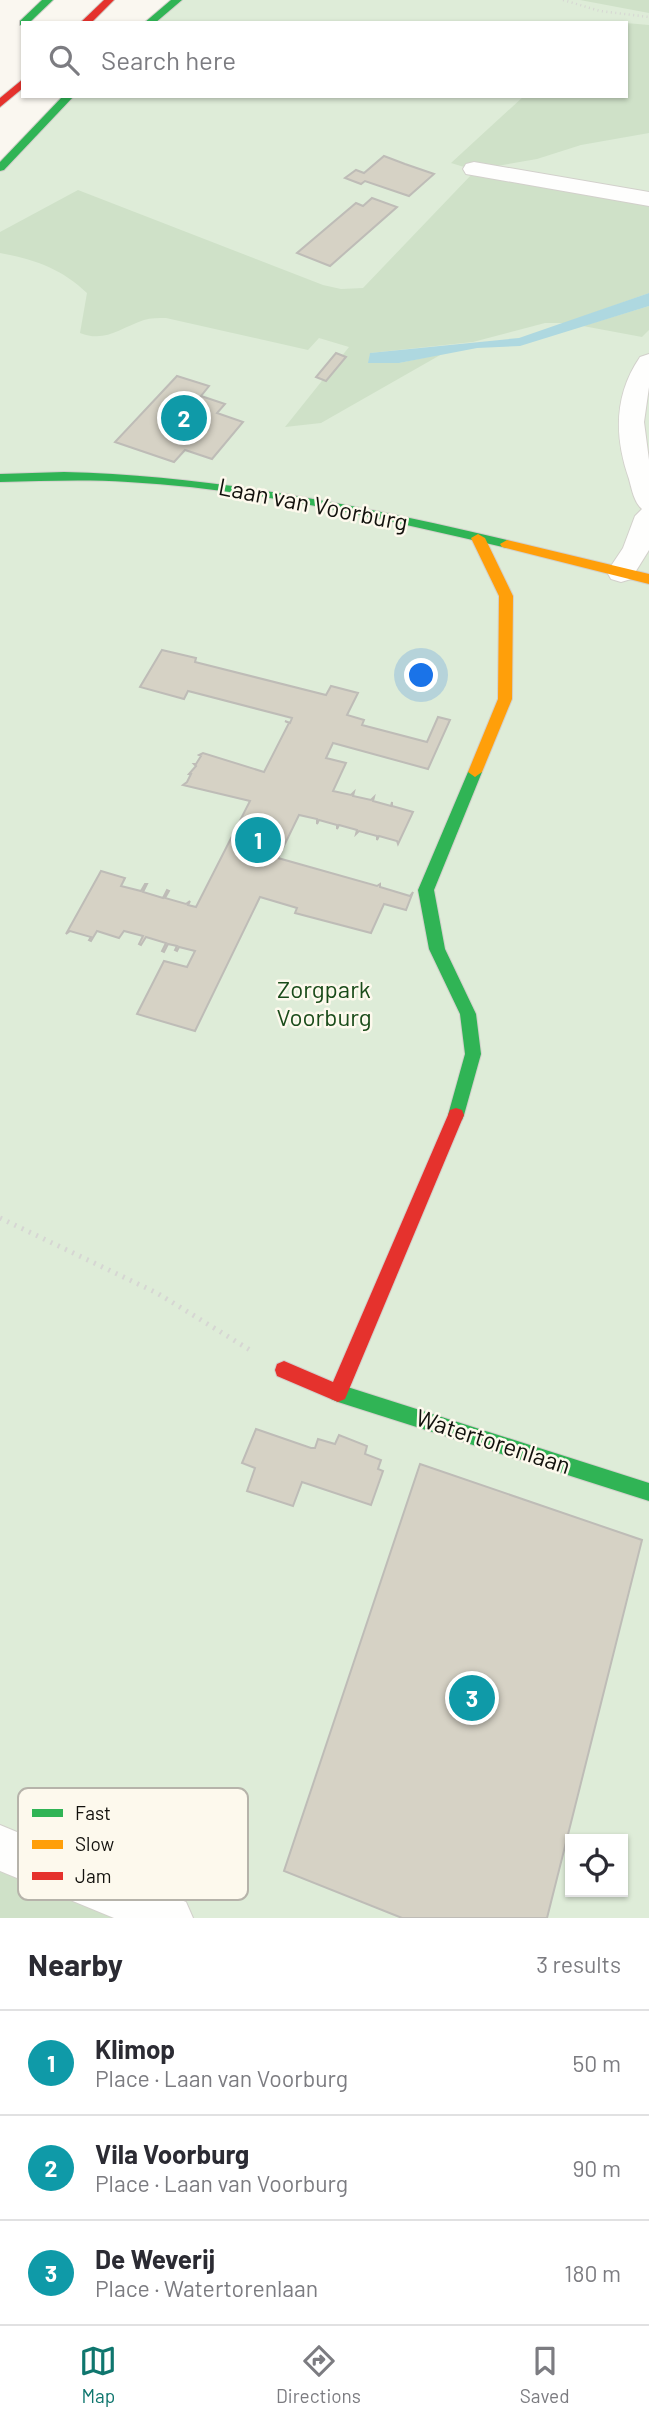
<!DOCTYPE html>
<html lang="en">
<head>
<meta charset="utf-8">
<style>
  body { margin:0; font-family:Barlow,sans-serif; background:#f2f2f3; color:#2b2b33 }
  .controls { position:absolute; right:21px; bottom:21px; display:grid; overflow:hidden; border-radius:0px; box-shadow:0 2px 5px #0004 }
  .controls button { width:63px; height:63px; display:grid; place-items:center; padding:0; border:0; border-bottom:2px solid #e1e1e2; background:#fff; color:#2b2b33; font:35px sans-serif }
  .you { position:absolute; left:422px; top:676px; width:24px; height:24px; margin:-18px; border:5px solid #fff; border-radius:50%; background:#1a73e8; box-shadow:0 0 0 10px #1a73e833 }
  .badge { display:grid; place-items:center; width:46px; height:46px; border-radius:50%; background:#0f766e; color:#fff; font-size:23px; font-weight:700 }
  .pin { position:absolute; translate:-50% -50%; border:4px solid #fff; box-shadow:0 2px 7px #0006 }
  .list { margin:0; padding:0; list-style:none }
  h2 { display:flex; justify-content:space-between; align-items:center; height:91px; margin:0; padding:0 28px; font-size:30px }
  h2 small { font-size:23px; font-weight:400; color:#7c7c81 }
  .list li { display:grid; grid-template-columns:46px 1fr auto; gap:21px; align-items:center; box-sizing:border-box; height:105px; padding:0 28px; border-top:2px solid #e1e1e2 }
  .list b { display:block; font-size:26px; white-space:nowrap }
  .list p { margin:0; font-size:23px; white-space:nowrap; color:#7c7c81 }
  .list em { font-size:23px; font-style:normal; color:#7c7c81 }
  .icon { flex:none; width:38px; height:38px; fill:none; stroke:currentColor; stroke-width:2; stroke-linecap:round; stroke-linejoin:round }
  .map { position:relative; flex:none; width:649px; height:1918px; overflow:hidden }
  .search { position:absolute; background:#fff; box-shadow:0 2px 5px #0004; left:21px; right:21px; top:21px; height:77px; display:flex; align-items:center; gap:18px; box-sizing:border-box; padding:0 24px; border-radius:0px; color:#7c7c81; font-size:26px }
  .sheet { height:406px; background:#fff }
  nav { display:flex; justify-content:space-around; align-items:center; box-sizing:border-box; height:98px; border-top:2px solid #e1e1e2; background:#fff; font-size:19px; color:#7c7c81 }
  nav a { display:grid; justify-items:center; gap:4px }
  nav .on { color:#0f766e }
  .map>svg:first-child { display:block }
  .green { fill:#deecd8; fill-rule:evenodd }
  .forest { fill:#cfe1c8 }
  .water { fill:#aed8e0 }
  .building { fill:#d6d2c5; stroke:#bebcb7; stroke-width:2 }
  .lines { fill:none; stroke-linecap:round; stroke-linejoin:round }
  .street-casing { stroke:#d2d0cb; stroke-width:2 }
  .fast-casing { stroke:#d2d0cb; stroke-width:2 }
  .slow-casing { stroke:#d2d0cb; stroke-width:2 }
  .jam-casing { stroke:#d2d0cb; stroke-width:2 }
  .path-far1 { stroke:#d6d6d3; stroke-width:2.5; stroke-dasharray:1 3.5; stroke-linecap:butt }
  .path { stroke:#d6d6d3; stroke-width:5; stroke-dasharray:2 6; stroke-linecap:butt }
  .street { fill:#fefefd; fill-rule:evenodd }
  .fast { fill:#30b455; fill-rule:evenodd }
  .slow { fill:#ff9f0a; fill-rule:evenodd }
  .jam { fill:#e5322d; fill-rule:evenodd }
  .labels { text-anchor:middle; stroke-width:5; stroke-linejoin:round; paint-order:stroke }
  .street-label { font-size:24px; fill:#12110d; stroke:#fdf9ed }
  .park-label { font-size:24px; fill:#194b19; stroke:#fdf9ed }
  .key { fill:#fdf9ed; stroke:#b6b3aa; stroke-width:2 }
  .key-label { font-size:19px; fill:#12110d }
</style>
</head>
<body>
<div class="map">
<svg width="649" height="1918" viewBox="0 0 649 1918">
  <rect width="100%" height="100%" fill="#faf7f0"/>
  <path class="green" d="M177 0H649V1918H0V168L69 96H626V23H149ZM570 1839H623V1892H570Z"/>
  <g class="forest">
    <polygon points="580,0 649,0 649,13"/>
    <polygon points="626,23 649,25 649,133 581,145 537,159 474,170 451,163 524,96 626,96"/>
    <path d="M473 173 649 204V293L565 323H545L473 342 370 353 369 363H399L442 354 321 423 285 427 349 347 319 338 308 350 166 318C159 318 151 318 144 320 120 328 105 343 80 333L87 293C62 269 34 259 0 253V232L78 190 323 285 341 289 363 288Z"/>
    <polygon points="649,306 649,330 642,337 583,326"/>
    <polygon points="0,1870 120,1918 0,1918"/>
  </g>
  <polygon class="water" points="649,293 649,306 520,346 477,348 399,363 368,363 370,353 519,338"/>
  <g class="building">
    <polygon points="384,156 405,164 434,174 409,196 365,181 361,184 345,178 356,170 364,173"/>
    <polygon points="372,198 397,207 330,266 297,253 356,203 363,206"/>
    <polygon points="336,353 346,357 326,381 316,377"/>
    <polygon points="177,376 209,386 201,396 225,404 217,413 243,422 212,459 185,450 174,462 115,442"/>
    <polygon points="162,650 196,658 195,662 199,663 326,695 331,686 358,693 347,715 364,720 362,725 427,742 438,717 450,720 428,769 333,743 326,758 346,763 333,791 351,795 354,792 353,796 371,800 374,797 373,801 391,806 392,802 392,806 413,812 398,844 397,841 379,836 377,840 377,836 359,831 356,834 357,830 339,825 337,829 337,825 319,820 317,824 317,819 299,815 278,858 377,886 380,884 380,887 410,896 413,892 406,910 384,904 371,933 295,913 297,908 260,897 195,1031 137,1014 164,961 187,967 195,951 179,947 177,951 175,950 177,946 168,944 164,952 162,951 166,943 146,937 141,945 139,944 143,936 124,931 119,938 97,931 91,941 89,940 91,937 70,931 66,934 101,871 125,878 121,886 141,891 145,884 147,884 143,892 163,898 167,890 169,891 165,898 186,904 190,901 188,905 196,907 250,801 183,785 187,782 191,774 189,774 196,766 194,764 196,764 201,756 199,755 203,753 264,772 289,723 285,721 290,723 292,718 188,691 184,699 140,687"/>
    <polygon points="256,1429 311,1448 315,1448 318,1439 335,1444 339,1435 367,1446 365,1454 381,1460 378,1469 383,1471 371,1505 302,1482 293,1506 247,1491 255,1468 242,1463"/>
    <polygon points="420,1464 642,1540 547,1918 402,1918 284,1871"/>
  </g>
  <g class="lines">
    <defs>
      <g id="street">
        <polygon points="474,162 649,192 649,206 466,174 463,169 466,164"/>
        <path d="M649 354V387L644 422 649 460V550L631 579 621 582 611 579 607 572 623 548 635 516 642 509C634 502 632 490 629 479 614 436 614 395 640 357Z"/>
        <polygon points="0,1825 186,1902 193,1918 114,1918 0,1871"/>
      </g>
      <g id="fast">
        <polygon points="42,0 53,0 29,23 20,25 20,21"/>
        <polygon points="171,0 182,0 155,23 144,23"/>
        <polygon points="63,96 74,96 4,170 0,171 0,162"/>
        <path d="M64 472C217 476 359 505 507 540L514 544 507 548C382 519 257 489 128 482 85 479 43 481 0 482V474Z"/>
        <polygon points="475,767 482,772 434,890 445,949 476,1014 481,1054 464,1115 462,1120 456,1122 450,1120 448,1115 465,1054 460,1014 429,949 418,890 468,772"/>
        <polygon points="338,1384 649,1483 649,1501 338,1402 331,1399 329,1393 331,1387"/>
      </g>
      <g id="slow">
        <polygon points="478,534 485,538 513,596 512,699 482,772 475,777 468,772 498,699 499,596 471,538"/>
        <polygon points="507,540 649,574 649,584 502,547 500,544"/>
      </g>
      <g id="jam">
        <polygon points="104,0 114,0 91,23 80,23"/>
        <polygon points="23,79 23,88 0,107 0,98"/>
        <polygon points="456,1108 462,1110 464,1115 345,1399 338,1402 277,1376 275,1370 277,1364 284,1361 333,1382 448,1115 450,1110"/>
      </g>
    </defs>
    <use href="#street" class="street-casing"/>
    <use href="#fast" class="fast-casing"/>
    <use href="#slow" class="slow-casing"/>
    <use href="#jam" class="jam-casing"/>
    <polyline class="path-far1" points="563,0 600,11 649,17"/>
    <polyline class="path" points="0,1218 157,1293 250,1350"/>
    <use href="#street" class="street"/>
    <use href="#fast" class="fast"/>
    <use href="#slow" class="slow"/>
    <use href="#jam" class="jam"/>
  </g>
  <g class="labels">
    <g class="street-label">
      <text transform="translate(313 505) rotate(11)" y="8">Laan van Voorburg</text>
      <text transform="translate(493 1442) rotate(18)" y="8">Watertorenlaan</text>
    </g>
    <g class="park-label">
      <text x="324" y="998">Zorgpark<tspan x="324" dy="28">Voorburg</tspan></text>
    </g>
  </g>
  <rect x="18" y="1788" width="230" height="112" rx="10" class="key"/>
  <rect x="32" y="1809" width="31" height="8" fill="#30b455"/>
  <rect x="32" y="1840" width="31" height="9" fill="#ff9f0a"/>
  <rect x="32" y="1872" width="31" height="8" fill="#e5322d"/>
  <g class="key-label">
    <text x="75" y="1820">Fast</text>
    <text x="75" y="1851">Slow</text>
    <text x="75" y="1883">Jam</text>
  </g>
</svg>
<div class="controls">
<button><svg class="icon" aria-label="locate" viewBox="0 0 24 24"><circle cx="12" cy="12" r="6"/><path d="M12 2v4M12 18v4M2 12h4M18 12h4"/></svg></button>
</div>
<div class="you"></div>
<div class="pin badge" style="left:258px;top:840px;background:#0f9aa8">1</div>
<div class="pin badge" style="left:184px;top:418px;background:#0f9aa8">2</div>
<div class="pin badge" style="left:472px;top:1698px;background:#0f9aa8">3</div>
<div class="search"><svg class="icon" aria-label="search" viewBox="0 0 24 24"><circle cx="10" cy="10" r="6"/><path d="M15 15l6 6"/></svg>Search here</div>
</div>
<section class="sheet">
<h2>Nearby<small>3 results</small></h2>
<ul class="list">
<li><span class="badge" style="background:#0f9aa8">1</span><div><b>Klimop</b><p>Place · Laan van Voorburg</p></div><em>50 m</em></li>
<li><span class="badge" style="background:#0f9aa8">2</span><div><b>Vila Voorburg</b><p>Place · Laan van Voorburg</p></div><em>90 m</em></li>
<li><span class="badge" style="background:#0f9aa8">3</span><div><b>De Weverij</b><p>Place · Watertorenlaan</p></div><em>180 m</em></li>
</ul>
</section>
<nav>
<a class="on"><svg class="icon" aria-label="map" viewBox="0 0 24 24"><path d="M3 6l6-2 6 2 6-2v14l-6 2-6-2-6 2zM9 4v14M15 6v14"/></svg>Map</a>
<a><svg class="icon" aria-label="directions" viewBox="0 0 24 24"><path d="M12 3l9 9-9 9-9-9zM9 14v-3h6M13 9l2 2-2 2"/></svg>Directions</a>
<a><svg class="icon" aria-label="saved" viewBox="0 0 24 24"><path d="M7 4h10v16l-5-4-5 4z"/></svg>Saved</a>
</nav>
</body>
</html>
